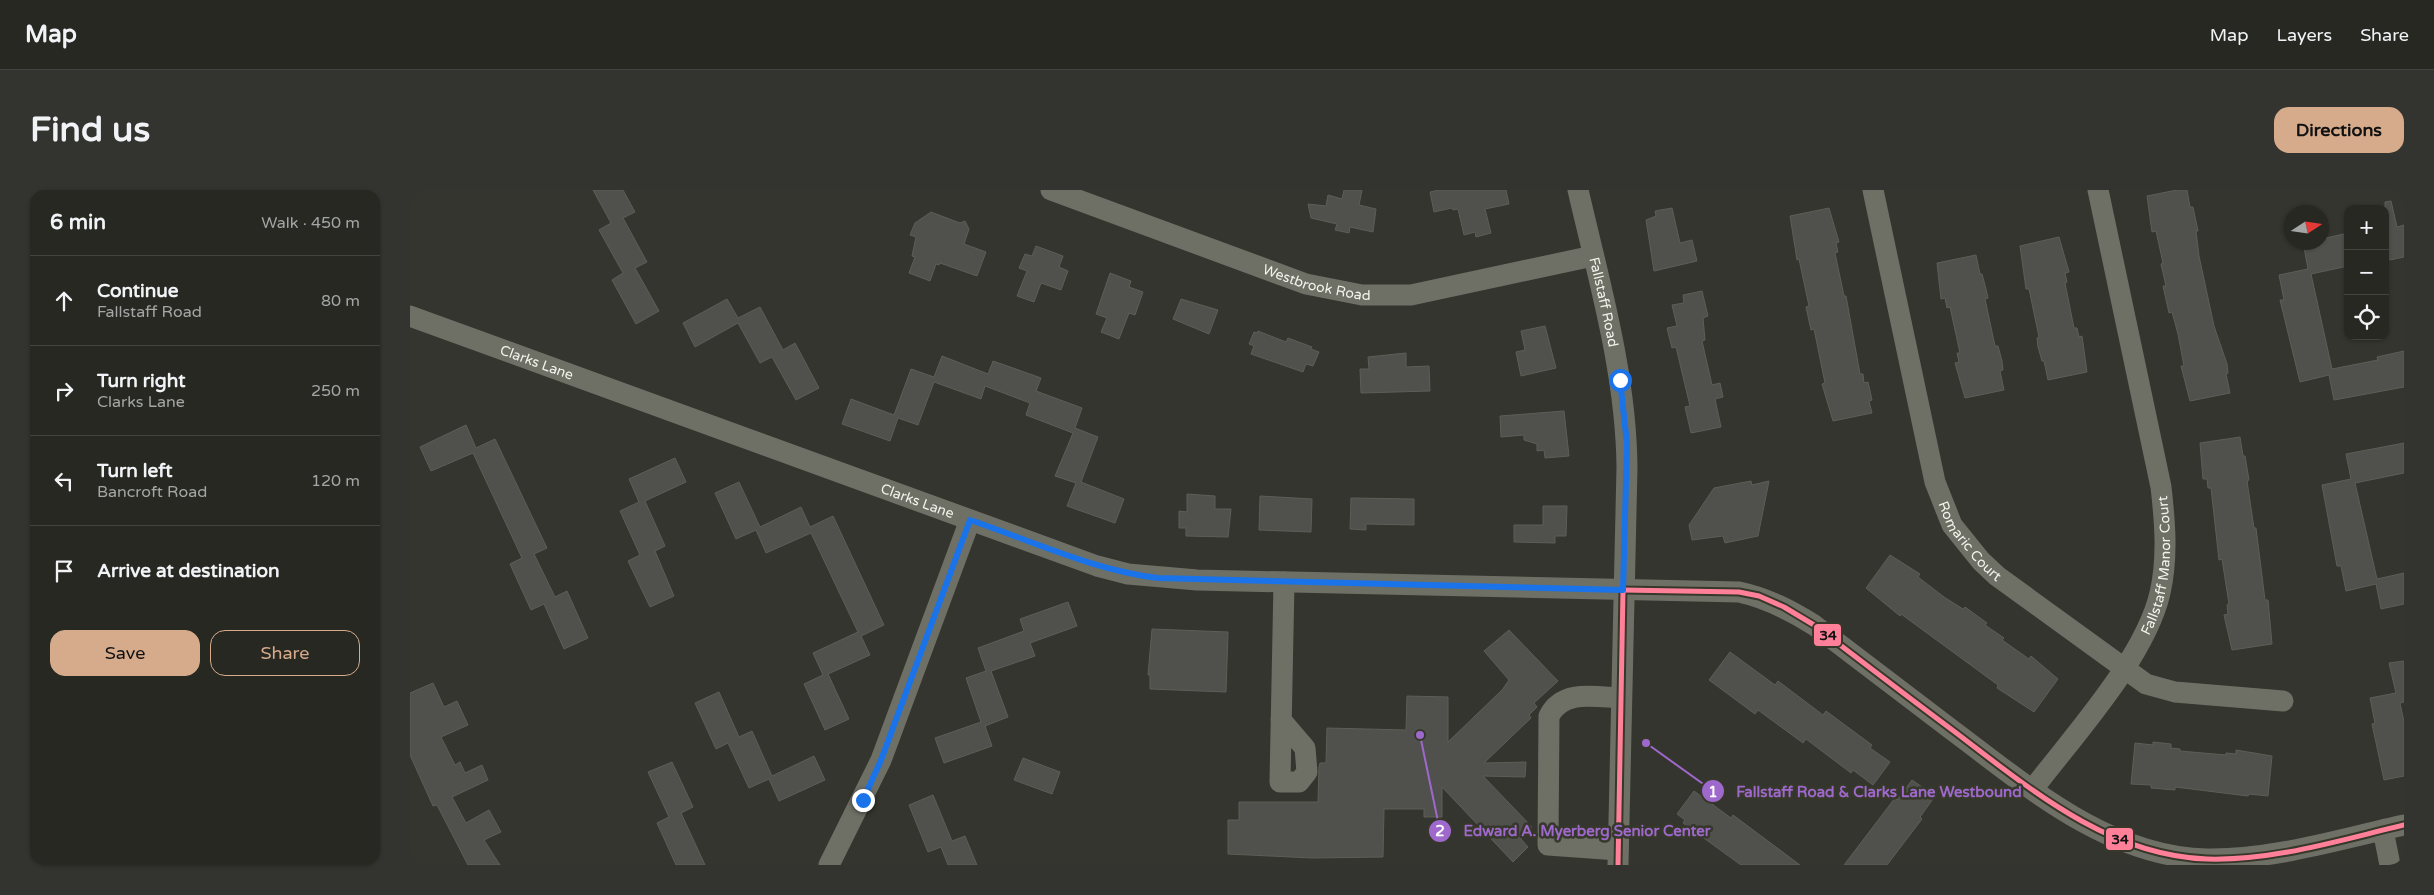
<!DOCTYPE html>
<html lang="en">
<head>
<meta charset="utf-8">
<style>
  body { margin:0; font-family:"Varela Round",sans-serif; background:#33342f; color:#f1f3f6 }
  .controls { position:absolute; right:15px; top:15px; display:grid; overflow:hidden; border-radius:10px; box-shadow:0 1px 4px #0004 }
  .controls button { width:45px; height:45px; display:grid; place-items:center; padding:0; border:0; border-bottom:1px solid #434440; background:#272822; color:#f1f3f6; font:25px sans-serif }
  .compass { position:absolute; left:1874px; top:15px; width:45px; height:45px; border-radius:50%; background:#272822; box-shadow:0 1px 4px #0004; rotate:78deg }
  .stop { position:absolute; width:15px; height:15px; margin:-11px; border:4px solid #1a73e8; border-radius:50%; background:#fff }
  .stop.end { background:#1a73e8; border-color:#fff; box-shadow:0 1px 5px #0008 }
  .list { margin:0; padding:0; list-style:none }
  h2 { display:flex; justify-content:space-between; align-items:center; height:65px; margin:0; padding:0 20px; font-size:21px }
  h2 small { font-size:16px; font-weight:400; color:#a4a6a5 }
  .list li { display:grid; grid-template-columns:32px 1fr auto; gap:15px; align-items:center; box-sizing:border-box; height:90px; padding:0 20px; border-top:1px solid #434440 }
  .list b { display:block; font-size:19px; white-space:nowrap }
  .list p { margin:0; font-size:16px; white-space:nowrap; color:#a4a6a5 }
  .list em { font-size:16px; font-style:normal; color:#a4a6a5 }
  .actions { display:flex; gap:10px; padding:15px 20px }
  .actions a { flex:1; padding:11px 0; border:1px solid #d6ab8b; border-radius:15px; text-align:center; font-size:18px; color:#d6ab8b }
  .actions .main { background:#d6ab8b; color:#111 }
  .icon { flex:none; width:28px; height:28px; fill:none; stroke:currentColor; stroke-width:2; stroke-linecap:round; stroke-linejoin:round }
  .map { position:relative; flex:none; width:1994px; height:675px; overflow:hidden; border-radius:15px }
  header { display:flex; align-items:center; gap:30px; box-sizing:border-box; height:70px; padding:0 25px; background:#272822; border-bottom:1px solid #434440 }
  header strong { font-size:24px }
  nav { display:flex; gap:28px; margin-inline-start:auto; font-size:18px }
  .intro { display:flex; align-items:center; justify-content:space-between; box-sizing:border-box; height:120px; padding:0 30px }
  h1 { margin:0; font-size:35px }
  .button { padding:12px 22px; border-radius:15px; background:#d6ab8b; color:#111; font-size:18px; font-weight:700 }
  main { display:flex; gap:30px; padding:0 30px }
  aside { flex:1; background:#272822; border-radius:15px; box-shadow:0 1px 4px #0004 }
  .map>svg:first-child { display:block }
  .building { fill:#50514c; stroke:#5e5e58 }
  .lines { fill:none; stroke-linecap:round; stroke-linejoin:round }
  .minor { stroke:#6e7066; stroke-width:21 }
  .bus-1-casing { stroke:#36382b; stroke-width:9 }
  .bus-1 { stroke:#ff8098; stroke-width:5 }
  .route { stroke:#1a73e8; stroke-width:6 }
  .labels { text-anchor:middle; stroke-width:5; stroke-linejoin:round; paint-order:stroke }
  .street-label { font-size:14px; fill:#f2f3eb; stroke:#36382b }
  .leader { fill:none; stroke:#9f68cc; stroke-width:2 }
  .callout-dot { fill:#9f68cc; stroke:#36382b; stroke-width:2 }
  .mark-label { font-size:15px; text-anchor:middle; font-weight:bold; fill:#fff }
  .callout-label { font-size:15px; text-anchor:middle; font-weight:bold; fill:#9f68cc; stroke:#36382b; stroke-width:5; stroke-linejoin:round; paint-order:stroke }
  .line-badge { stroke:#36382b; stroke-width:2 }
  .pale-badge-label { font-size:14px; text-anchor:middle; font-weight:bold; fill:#111 }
</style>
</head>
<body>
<header>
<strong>Map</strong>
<nav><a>Map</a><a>Layers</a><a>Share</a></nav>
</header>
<div class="intro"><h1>Find us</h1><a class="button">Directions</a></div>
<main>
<aside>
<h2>6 min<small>Walk · 450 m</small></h2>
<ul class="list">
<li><svg class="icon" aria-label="ahead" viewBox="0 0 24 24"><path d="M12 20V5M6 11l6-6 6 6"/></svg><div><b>Continue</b><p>Fallstaff Road</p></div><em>80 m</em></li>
<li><svg class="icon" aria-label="right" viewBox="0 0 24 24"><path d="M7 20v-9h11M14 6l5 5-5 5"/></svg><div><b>Turn right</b><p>Clarks Lane</p></div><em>250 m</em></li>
<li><svg class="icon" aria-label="left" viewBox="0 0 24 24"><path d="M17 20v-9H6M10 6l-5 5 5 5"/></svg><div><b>Turn left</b><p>Bancroft Road</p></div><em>120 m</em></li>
<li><svg class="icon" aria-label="arrive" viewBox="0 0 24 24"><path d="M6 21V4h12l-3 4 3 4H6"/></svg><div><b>Arrive at destination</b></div></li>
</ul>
<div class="actions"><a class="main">Save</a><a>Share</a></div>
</aside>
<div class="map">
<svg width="1994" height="675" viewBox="0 0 1994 675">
  <rect width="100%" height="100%" fill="#34352e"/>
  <g class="building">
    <polygon points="183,0 213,0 225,22 213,28 237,72 225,78 249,121 226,134 202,90 213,83 189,40 201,33"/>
    <polygon points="934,0 952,0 949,15 966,19 963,42 940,37 939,43 925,40 927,34 901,28 898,14 916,16 918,5 932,9"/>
    <polygon points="1029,0 1096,0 1099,14 1075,19 1081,43 1066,47 1065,42 1054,45 1048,19 1043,20 1042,18 1024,22 1020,2"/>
    <polygon points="1767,0 1777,0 1780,17 1783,17 1788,41 1786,41 1789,66 1804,136 1817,174 1818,183 1816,184 1820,203 1780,211 1771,176 1774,176 1768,144 1762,122 1759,123 1753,96 1756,96 1751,74 1753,73 1746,41 1742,42 1737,6"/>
    <polygon points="1981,11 1987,37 1994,35 1994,67 1975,71 1975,12"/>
    <polygon points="1262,18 1270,53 1282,50 1287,71 1244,81 1236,30 1246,26 1245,21"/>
    <polygon points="1419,18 1429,52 1426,53 1428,62 1425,63 1434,106 1436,106 1450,184 1453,184 1454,193 1458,192 1462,210 1459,211 1462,223 1423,231 1412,194 1415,193 1404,139 1401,140 1396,117 1399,116 1389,69 1387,70 1380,26"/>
    <polygon points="521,22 550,33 555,31 559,39 554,54 576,62 567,86 530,73 529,75 526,74 520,91 499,83 505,67 502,66 506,47 500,45 505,33"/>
    <polygon points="1938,43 1938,76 1901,84 1922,179 1968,170 1967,167 1994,161 1994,197 1924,210 1919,185 1890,192 1870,110 1874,110 1869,85 1898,79 1893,52 1912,52 1912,49"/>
    <polygon points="1649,47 1659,82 1655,83 1657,92 1655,93 1664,138 1667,138 1669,147 1672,146 1677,182 1638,190 1634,171 1632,171 1628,157 1627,148 1629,147 1619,99 1616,99 1610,56"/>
    <polygon points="626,56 653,66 649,77 658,81 651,100 631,93 624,112 607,106 617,81 609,78 615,64 622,66"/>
    <polygon points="1566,65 1570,84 1572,84 1576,99 1578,108 1575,109 1585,156 1588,156 1592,171 1593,180 1590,181 1594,200 1555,208 1545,173 1549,172 1547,163 1550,163 1540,117 1537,118 1535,108 1531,109 1527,73"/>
    <polygon points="700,83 721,91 719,97 733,102 725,125 719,123 709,149 691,142 697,128 686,124"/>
    <polygon points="1292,101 1298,126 1293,128 1295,150 1292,151 1302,195 1310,193 1313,207 1305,209 1311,237 1281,243 1275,217 1280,216 1266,157 1262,158 1257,138 1267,136 1262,115 1274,113 1273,105"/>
    <polygon points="317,109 328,128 350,117 373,160 385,153 409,198 386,210 362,167 350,173 328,133 285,157 273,133"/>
    <polygon points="771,109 808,120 799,144 763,129"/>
    <polygon points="1135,136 1146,178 1111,186 1106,162 1115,160 1111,141"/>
    <polygon points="848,141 876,152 878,148 902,157 901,159 909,162 903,176 896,174 893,182 841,164 844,156 839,154 844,142 847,143"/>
    <polygon points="996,163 996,177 1019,176 1020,201 951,203 950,179 959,179 958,167"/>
    <polygon points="532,166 578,184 583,171 603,178 631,188 626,201 672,218 665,238 688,247 671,292 714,309 705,333 657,316 666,293 645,286 663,243 616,225 620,213 575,196 571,209 524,192 508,235 488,228 480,251 432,234 441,209 484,225 501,179 524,187"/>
    <polygon points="1154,221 1159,266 1135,268 1134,260 1127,261 1127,254 1114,250 1114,245 1091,247 1090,226"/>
    <polygon points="56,235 66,258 85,249 137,358 124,364 145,407 157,401 178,448 154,459 134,414 121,420 100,374 112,368 63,263 21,281 10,257"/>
    <polygon points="1830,247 1833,266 1835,266 1839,290 1837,291 1844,338 1846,338 1855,410 1858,410 1862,454 1822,460 1814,425 1818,424 1817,415 1819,414 1812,369 1809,370 1801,298 1798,298 1797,289 1793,289 1790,253"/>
    <polygon points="1994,253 1994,283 1945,293 1967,389 1994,383 1994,414 1971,419 1966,394 1936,401 1931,376 1927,376 1912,295 1941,289 1936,264"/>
    <polygon points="265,268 276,292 235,311 255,356 245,361 264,406 240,417 218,371 230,365 210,321 229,312 219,289"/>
    <polygon points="1341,291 1342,295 1359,291 1348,346 1315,353 1313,346 1282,350 1279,335 1304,298"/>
    <polygon points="329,292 350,337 391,317 400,337 423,326 474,435 451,446 460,465 418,484 439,529 415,540 394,494 413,485 403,463 448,442 401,343 356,363 346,340 326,349 305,303"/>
    <polygon points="777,304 805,306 805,319 821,319 818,347 776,346 776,338 769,338 769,321 777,322"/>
    <polygon points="850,306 902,309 901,342 849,340"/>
    <polygon points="941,308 1004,309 1004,335 956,334 956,340 940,339"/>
    <polygon points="1133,316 1157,316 1156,346 1145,346 1145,353 1104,352 1104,335 1133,335"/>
    <polygon points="1480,365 1510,384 1508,387 1534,407 1553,419 1555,417 1577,433 1575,435 1594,448 1592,450 1619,469 1621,466 1648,489 1624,522 1587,498 1588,495 1491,424 1490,426 1456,398"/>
    <polygon points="658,412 667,436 620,453 625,466 581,481 598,527 575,536 582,556 534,573 525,548 571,532 556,488 576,481 568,458 614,441 610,429"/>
    <polygon points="742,439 818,442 816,502 740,499 740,485 738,485"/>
    <polygon points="1099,440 1148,491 1124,513 1127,517 1119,525 1121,528 1074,573 1116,572 1115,587 1073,586 1122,637 1111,649 1118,657 1103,672 1032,597 1032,627 1014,627 1014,619 974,619 973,667 902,668 818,664 818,630 829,630 829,612 908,612 909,577 910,573 916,573 917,538 996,540 997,506 1038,507 1038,552 1092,500 1099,490 1074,461"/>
    <polygon points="1320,462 1365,495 1368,491 1413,525 1416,521 1462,555 1460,558 1480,572 1463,595 1443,580 1441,583 1396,549 1393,553 1348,520 1345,524 1299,490"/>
    <polygon points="1994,471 1994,512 1990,513 1994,532 1994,586 1974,590 1962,534 1965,533 1960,508 1986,503 1979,473"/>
    <polygon points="23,493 34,517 47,511 58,535 31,547 45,575 50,572 55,583 72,575 78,590 42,607 56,633 79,620 91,642 74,650 90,675 58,675 27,615 23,616 0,565 0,503"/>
    <polygon points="309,502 329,547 342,541 362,586 404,566 415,590 369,611 359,589 339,598 318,553 306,559 285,513"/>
    <polygon points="1743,552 1761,554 1761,558 1770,559 1770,561 1816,565 1816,563 1826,564 1826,560 1862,566 1858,606 1839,604 1838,606 1765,597 1765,600 1741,598 1741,595 1721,594 1725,553 1743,555"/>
    <polygon points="613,568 650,582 642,604 604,590"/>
    <polygon points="262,572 283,617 271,623 295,675 266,675 247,633 259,627 238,582"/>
    <polygon points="1502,590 1525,606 1510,627 1512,629 1477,675 1434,675 1485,608 1487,610"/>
    <polygon points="1284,601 1321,628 1323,625 1390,675 1331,675 1273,633 1275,630 1267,624"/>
    <polygon points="523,605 542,651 555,646 567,675 538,675 531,657 518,662 499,615"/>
  </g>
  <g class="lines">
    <g class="minor">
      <path id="s1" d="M641 0 896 94 952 105H1001L1183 66"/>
      <path id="s2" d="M1168 0C1189 91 1216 183 1217 277L1208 675"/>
      <path id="s3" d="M1463 0 1525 292 1542 335 1571 371 1587 386 1736 494 1765 502 1873 511"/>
      <path id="s4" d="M0 126 687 376 718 384 787 390 1329 402C1357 408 1380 420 1404 435 1450 470 1496 505 1542 540 1617 596 1698 667 1797 669 1863 670 1930 649 1994 635"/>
      <polyline points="871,530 895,558 897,582 889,592 870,592 874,392"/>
      <path id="s5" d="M1623 599C1664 545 1735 468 1750 403 1758 368 1755 332 1751 297L1688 0"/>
      <polyline points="1973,640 1980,675"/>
      <path d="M1208 660 1138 655 1139 526C1153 499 1185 507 1211 508"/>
      <polyline points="419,675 471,570 560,330"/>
    </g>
    <defs>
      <g id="bus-1">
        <path d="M1213 400 1329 402 1349 406 1374 417 1404 435C1451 471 1498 507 1545 542 1620 599 1699 666 1797 669 1864 671 1930 650 1994 635"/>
        <polyline points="1208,675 1213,400"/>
      </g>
    </defs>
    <use href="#bus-1" class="bus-1-casing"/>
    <use href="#bus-1" class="bus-1"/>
  </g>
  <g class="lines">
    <path class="route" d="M453 610 471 570 560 330C622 351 683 380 748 388L1213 400 1217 254 1210 190"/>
  </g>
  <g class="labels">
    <g class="street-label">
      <text dy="5" stroke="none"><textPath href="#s1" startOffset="282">Westbrook Road</textPath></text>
      <text dy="5" stroke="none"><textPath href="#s2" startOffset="115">Fallstaff Road</textPath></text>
      <text dy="5" stroke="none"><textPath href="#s4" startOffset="135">Clarks Lane</textPath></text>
      <text dy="5" stroke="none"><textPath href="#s4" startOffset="540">Clarks Lane</textPath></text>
      <text dy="5" stroke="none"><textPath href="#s3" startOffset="368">Romaric Court</textPath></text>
      <text dy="5" stroke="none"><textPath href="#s5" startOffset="262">Fallstaff Manor Court</textPath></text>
    </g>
  </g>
  <path class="leader" d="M1236 553L1303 601M1010 545L1030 641"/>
  <g class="callout-dot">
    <circle cx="1236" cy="553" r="5"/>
    <circle cx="1010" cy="545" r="5"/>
    <circle cx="1303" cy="601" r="12"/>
    <circle cx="1030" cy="641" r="12"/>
  </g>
  <g class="mark-label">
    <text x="1303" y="607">1</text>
    <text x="1030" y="646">2</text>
  </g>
  <g class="callout-label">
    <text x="1469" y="607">Fallstaff Road &amp; Clarks Lane Westbound</text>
    <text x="1177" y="646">Edward A. Myerberg Senior Center</text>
  </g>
  <g class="line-badge">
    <rect x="1403" y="433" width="29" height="24" rx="5" fill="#ff8098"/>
    <rect x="1695" y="637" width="29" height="24" rx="5" fill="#ff8098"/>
  </g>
  <g class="pale-badge-label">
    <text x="1418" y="450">34</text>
    <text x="1710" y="654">34</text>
  </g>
</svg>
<div class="controls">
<button>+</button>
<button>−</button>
<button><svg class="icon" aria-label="locate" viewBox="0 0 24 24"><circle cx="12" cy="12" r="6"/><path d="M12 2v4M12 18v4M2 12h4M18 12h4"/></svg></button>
</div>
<svg class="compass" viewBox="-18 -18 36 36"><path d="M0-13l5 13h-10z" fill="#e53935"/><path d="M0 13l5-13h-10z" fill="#a4a6a5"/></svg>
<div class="stop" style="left:1210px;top:190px"></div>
<div class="stop end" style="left:453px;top:610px"></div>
</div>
</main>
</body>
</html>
